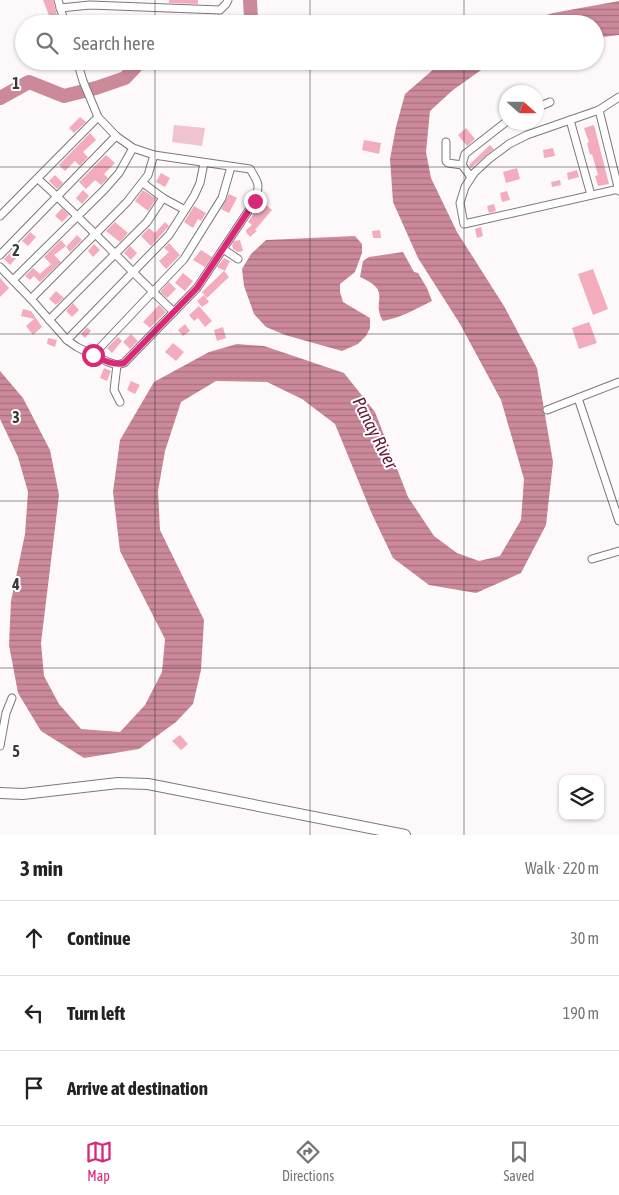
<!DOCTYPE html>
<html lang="en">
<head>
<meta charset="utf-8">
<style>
  body { margin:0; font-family:"Asap Condensed",sans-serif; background:#f2f2f2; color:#222 }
  .controls { position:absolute; right:15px; bottom:15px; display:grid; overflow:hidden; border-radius:10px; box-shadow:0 1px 4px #0004 }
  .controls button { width:45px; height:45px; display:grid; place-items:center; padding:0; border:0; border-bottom:1px solid #e0e0e0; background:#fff; color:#222; font:25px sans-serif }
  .compass { position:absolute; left:499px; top:85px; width:45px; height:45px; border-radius:50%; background:#fff; box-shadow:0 1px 4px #0004; rotate:111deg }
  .stop { position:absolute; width:15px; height:15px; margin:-11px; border:4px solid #db2777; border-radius:50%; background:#fff }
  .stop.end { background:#db2777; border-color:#fff; box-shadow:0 1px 5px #0008 }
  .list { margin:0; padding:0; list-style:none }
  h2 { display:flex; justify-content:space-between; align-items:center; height:65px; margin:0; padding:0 20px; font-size:21px }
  h2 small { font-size:16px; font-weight:400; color:#767676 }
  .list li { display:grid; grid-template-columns:32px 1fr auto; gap:15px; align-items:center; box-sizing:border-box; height:75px; padding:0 20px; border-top:1px solid #e0e0e0 }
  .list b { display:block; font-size:19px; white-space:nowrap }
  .list em { font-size:16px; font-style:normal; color:#767676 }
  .icon { flex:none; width:28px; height:28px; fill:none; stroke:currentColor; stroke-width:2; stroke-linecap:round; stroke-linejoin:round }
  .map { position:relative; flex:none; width:619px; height:835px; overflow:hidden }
  .search { position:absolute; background:#fff; box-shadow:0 1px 4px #0004; left:15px; right:15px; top:15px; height:55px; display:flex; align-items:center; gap:12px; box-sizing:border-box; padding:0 18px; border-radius:28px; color:#767676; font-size:19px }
  .sheet { height:290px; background:#fff }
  nav { display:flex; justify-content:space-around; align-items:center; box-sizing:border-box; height:70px; border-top:1px solid #e0e0e0; background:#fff; font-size:14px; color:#767676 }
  nav a { display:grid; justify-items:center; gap:2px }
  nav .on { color:#db2777 }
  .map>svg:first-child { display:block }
  .green { fill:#f0c4ce }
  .water { fill:url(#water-rules) }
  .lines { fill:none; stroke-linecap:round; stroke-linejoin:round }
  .river { stroke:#cb899a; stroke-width:14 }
  .building { fill:#f2acbd }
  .minor-casing { stroke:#7d797a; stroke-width:9 }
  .secondary-casing { stroke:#7d797a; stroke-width:12 }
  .minor { stroke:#fff; stroke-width:7 }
  .secondary { stroke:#fff; stroke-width:10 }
  .route { stroke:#db2777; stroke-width:6 }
  .grid { fill:none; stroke:#3b3a3a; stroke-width:1; stroke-opacity:0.55 }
  .labels { text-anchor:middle; stroke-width:4; stroke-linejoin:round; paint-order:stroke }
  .water-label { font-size:18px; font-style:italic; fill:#671835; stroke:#fff }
  .grid-label { font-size:16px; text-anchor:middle; font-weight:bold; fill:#3b3a3a; stroke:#fff; stroke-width:4; stroke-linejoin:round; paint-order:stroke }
</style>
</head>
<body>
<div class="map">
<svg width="619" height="835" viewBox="0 0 619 835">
  <defs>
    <pattern id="water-rules" width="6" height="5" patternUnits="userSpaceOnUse" patternTransform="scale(1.25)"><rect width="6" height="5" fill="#cb899a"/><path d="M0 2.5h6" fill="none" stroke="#a6717f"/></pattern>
  </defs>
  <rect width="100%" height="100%" fill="#fdf9fa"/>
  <polygon class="green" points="174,125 205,128 202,146 172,142"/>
  <g class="water">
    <polygon points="619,1 619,35 595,38 595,24 517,24 553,13"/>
    <polygon points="443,61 496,61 491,63 453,90 430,111 426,152 431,178 457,232 504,306 537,368 553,462 546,525 521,573 476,593 429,585 393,558 372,514 335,424 302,399 267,382 216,381 181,402 165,451 158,491 160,530 204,620 201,670 193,704 176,722 139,749 84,758 41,731 18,693 9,645 11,601 25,534 28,492 18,457 0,419 0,371 23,398 50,450 59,495 41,643 44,676 59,704 81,729 120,732 145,705 162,672 165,639 120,551 113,492 120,440 154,382 209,352 237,344 264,346 344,373 375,412 408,497 434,536 457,553 479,561 500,556 521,520 524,479 501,400 460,324 418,258 393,202 390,159 396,127 405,94"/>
    <polygon points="355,236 362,244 362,253 355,272 340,284 340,292 343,302 370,318 370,328 366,336 358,344 342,351 285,335 266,327 254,314 244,286 242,269 251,254 266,240"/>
    <path d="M403 252 414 272 418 273 427 288 432 301C416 309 400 318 383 321 370 300 394 292 360 277L363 261 369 257Z"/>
  </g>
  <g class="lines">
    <g class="river">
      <polyline points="249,24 251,19 250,0"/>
      <polyline points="0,98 29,82 64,96 96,88 125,78 141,61"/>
    </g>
  </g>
  <g class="building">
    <polygon points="43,0 53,0 57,15 50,18"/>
    <polygon points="169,0 198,0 198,4 169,3"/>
    <polygon points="98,15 106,15 106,17 120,17 120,24 97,24"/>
    <polygon points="80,117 86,122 74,133 69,128"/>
    <polygon points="594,125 609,184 598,186 595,176 598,175 592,154 590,155 587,143 589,142 584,128"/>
    <polygon points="466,128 475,139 467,146 458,135"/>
    <polygon points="90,133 96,140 83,152 88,157 80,166 75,161 65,171 59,165"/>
    <polygon points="364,140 381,143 379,154 362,150"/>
    <polygon points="490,145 494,149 471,168 469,165"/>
    <polygon points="553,148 555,156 544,158 543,150"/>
    <polygon points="106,155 115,163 104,174 108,178 101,185 95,180 86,189 79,182"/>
    <polygon points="517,168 520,179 506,183 503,172"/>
    <polygon points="577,170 579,177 568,180 567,173"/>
    <polygon points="161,173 170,178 165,187 156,182"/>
    <polygon points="55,175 63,183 57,189 49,181"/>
    <polygon points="560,180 561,185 552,187 551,182"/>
    <polygon points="83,190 89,196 82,204 76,198"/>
    <polygon points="143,190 156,199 148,211 135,201"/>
    <polygon points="507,191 510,200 502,202 500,193"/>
    <polygon points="229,194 237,198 229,213 221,209"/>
    <polygon points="262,201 272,210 255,230 257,231 250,237 246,232 246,230 252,225 248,222"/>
    <polygon points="494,204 496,211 489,213 487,206"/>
    <polygon points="194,206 206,213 201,221 198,219 193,228 184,222"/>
    <polygon points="62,208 69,215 62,222 55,216"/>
    <polygon points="115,222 128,233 120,242 106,231"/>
    <polygon points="165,222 169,226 151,246 141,236 149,228 155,233"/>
    <polygon points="481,227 483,236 477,238 475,229"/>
    <polygon points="380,230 381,238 373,238 372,231"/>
    <polygon points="30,232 36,237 28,246 22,241"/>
    <polygon points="77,235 82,240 70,252 66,247"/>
    <polygon points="61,240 66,246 54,255 61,262 40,282 34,276 30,280 25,276 33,268 40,274 42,272 51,264 44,257"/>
    <polygon points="240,240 243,251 238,252 233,249 232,245 234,241"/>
    <polygon points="169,243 180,255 166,269 159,261 169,252 164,248"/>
    <polygon points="94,244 100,250 93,257 88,251"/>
    <polygon points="130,246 137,253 131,260 124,253"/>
    <polygon points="13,250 19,255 10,265 4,259"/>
    <polygon points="201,250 212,257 205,267 193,260"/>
    <polygon points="224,258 230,261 225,271 217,267"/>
    <polygon points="593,269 608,309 593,315 578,274"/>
    <polygon points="224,271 229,277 207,298 202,292"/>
    <polygon points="183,273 193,281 185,291 175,283"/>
    <polygon points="0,278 9,288 0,297"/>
    <polygon points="169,282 176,289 167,298 160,292"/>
    <polygon points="56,291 64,298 56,305 49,299"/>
    <polygon points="204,295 209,302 202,307 197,301"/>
    <polygon points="73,303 79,310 72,317 66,311"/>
    <polygon points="159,305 166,312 150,328 143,322"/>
    <polygon points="199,306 212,321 205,327 198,318 194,321 189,315"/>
    <polygon points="23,309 31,311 42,327 33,335 26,326 34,319 21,316"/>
    <polygon points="589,322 597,343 579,349 572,328"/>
    <polygon points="185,324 190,331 183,336 178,330"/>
    <polygon points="87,327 91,331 85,338 81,334"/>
    <polygon points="223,327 226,338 217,341 214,330"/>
    <polygon points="131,334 138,341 130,349 123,342"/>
    <polygon points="118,337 122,341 112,353 107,348"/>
    <polygon points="48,338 57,340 55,347 47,344"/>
    <polygon points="173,343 184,352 176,361 165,352"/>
    <polygon points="104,368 111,371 107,381 100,378"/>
    <polygon points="131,381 140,385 135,394 127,390"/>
    <polygon points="180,735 188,744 181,750 172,741"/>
  </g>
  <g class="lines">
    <defs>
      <g id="minor">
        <polyline points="58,0 65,24"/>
        <polyline points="60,8 90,5 220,10 226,4 228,0"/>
        <polyline points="619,97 599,110 527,135 509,144 489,159 474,173 465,187 460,203 464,224 619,189"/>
        <polyline points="536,108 550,102"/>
        <polyline points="599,110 619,191"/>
        <polyline points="570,120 591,195"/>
        <polyline points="446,142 446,161 448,163 462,165"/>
        <polyline points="471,177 462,165 465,154 506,122"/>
        <path d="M38 179C85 221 128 269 174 312"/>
        <polyline points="143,183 163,198 185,210"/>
        <polyline points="0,216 98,117"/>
        <polyline points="223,249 238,259"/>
        <polyline points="0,255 116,136"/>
        <path d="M0 267 31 299 67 340 77 347 108 362 117 365 124 363 197 288 255 201C260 185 259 183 250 169L154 155 133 148 116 136 98 117 83 81 77 61"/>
        <polyline points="13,280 104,190 119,173 133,148"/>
        <polyline points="31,299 127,202 148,175 154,155"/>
        <polyline points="49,320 147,222 163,198"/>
        <polyline points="67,340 169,235 194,196 200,183 204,163"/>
        <polyline points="93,355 184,259 222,198 231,167"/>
        <polyline points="117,365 114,390 120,402"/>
        <polyline points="578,398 619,521"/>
        <polyline points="547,410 619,382"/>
        <polyline points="592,559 619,551"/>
        <polyline points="0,746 6,713 12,698"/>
      </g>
      <polyline id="secondary" points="0,793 23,794 118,783 148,784 405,835"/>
    </defs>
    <use href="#minor" class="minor-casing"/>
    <use href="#secondary" class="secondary-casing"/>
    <use href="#minor" class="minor"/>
    <use href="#secondary" class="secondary"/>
  </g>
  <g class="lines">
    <path class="route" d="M93 355C103 360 113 366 124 363L197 288 255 201"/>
  </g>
  <path class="grid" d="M155 0V24M310 0V24M464 0V24M155 61V835M310 61V835M464 61V835M0 167H619M0 334H619M0 501H619M0 668H619"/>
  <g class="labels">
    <g class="water-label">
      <text transform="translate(375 433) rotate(63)" y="6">Panay River</text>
    </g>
  </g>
  <g class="grid-label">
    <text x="16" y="89">1</text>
    <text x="16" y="256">2</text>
    <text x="16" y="423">3</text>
    <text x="16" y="590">4</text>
    <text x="16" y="757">5</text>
  </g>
</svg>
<div class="controls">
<button><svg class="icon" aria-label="layers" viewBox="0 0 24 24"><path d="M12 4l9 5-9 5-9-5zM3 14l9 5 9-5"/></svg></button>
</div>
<svg class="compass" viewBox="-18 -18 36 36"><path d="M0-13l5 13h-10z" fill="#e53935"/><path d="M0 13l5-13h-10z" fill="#767676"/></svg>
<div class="stop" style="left:93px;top:355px"></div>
<div class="stop end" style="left:255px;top:201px"></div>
<div class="search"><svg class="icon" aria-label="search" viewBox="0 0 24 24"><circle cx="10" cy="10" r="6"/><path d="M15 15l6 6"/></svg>Search here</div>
</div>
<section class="sheet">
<h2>3 min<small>Walk · 220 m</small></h2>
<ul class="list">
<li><svg class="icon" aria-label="ahead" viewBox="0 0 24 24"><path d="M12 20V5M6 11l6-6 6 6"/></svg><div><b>Continue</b></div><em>30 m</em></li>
<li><svg class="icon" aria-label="left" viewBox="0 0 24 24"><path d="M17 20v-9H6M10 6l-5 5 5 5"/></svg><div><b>Turn left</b></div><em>190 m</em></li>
<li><svg class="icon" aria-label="arrive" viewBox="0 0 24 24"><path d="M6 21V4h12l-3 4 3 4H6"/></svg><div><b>Arrive at destination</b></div></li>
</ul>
</section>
<nav>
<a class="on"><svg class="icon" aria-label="map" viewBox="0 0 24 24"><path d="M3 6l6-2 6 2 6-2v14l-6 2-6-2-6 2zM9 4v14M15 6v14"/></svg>Map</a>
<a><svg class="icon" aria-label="directions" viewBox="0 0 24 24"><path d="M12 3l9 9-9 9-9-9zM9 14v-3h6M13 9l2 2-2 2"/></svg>Directions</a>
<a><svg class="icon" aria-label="saved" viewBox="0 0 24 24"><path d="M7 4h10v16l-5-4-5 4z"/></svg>Saved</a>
</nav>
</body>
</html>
